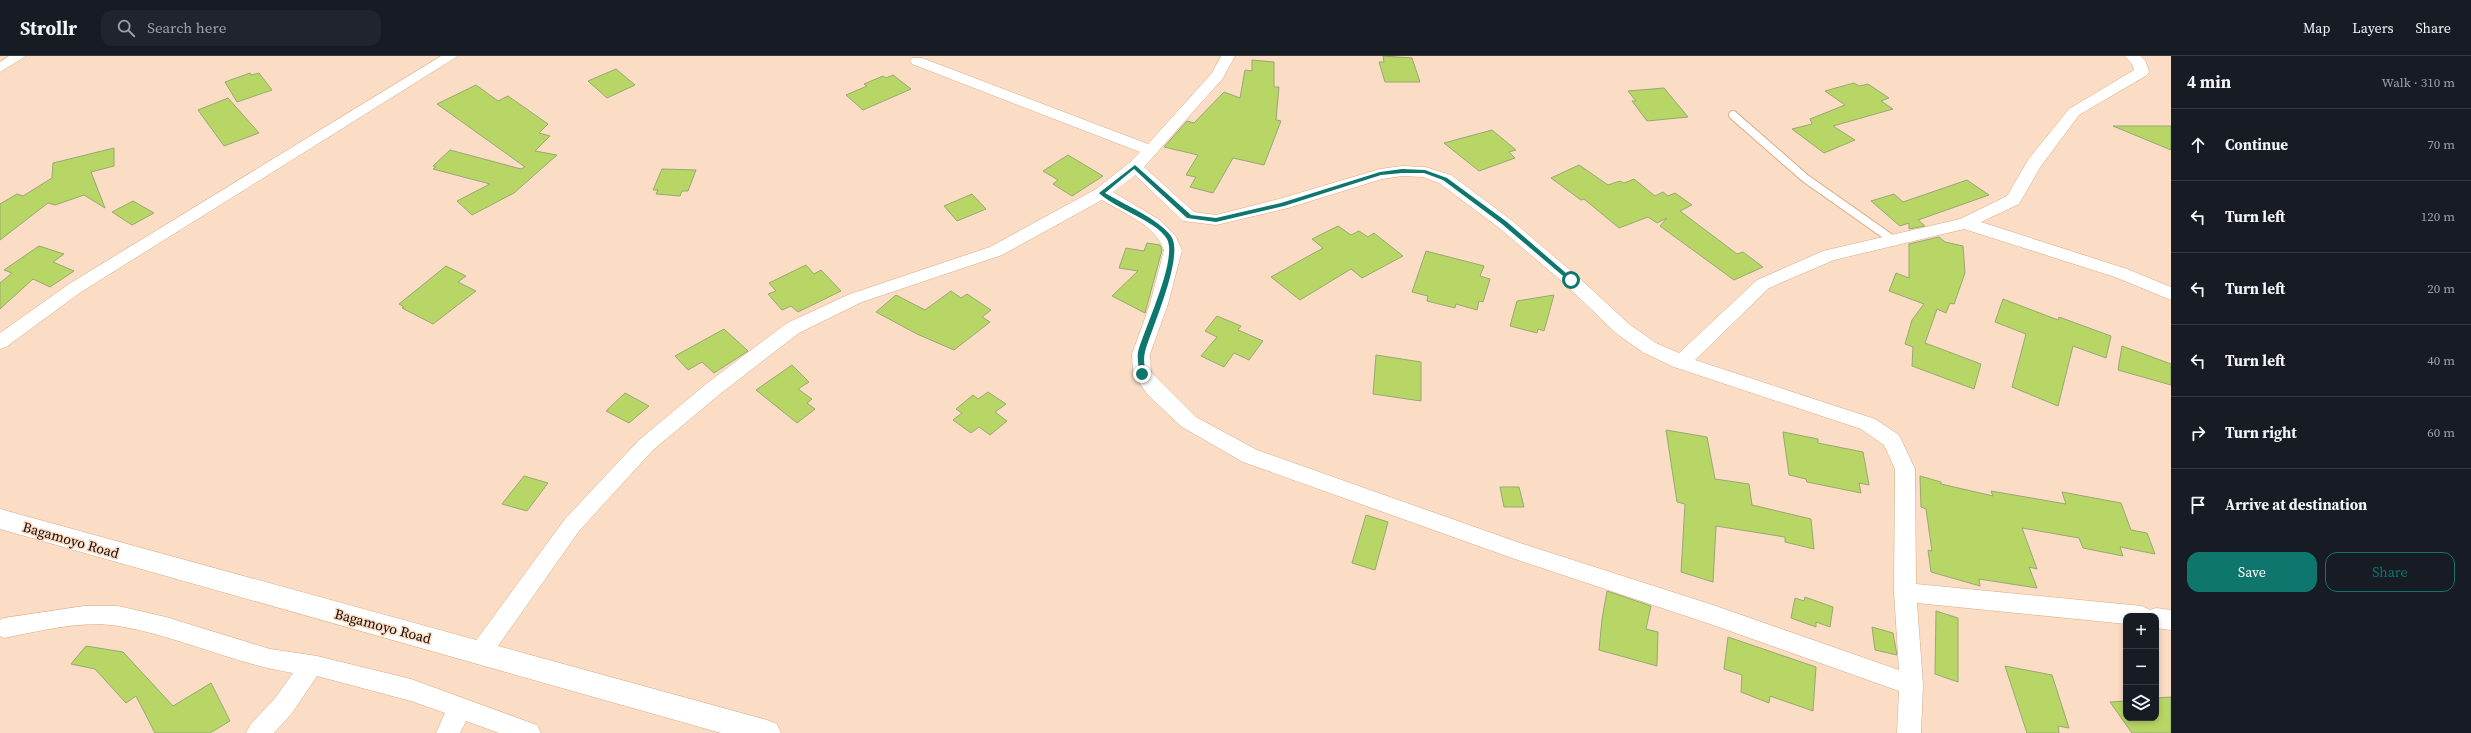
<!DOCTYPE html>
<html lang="en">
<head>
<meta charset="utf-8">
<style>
  body { margin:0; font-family:"Source Serif 4",serif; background:#20242c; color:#f1f3f6 }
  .controls { position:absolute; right:12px; bottom:12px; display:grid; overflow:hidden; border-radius:8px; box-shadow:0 2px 6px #0003 }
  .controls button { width:36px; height:36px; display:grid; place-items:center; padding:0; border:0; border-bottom:1px solid #363941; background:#171b24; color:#f1f3f6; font:20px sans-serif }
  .stop { position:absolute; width:12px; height:12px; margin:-9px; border:3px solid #0f766e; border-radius:50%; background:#fff }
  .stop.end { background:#0f766e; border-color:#fff; box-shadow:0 1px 4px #0008 }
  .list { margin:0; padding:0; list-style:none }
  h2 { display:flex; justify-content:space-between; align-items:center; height:52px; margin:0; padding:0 16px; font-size:17px }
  h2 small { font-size:13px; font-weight:400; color:#9ea1a6 }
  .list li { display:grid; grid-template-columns:26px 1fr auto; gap:12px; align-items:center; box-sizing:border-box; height:72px; padding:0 16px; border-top:1px solid #363941 }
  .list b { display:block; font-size:15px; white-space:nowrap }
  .list em { font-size:13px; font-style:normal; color:#9ea1a6 }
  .actions { display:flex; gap:8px; padding:12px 16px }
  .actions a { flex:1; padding:9px 0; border:1px solid #0f766e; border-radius:12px; text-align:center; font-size:14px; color:#0f766e }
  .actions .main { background:#0f766e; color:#fff }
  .icon { flex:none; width:22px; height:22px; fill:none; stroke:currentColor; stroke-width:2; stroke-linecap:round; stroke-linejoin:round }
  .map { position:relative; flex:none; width:2171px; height:677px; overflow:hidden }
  header { display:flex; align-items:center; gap:24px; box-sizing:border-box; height:56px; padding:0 20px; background:#171b24; border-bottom:1px solid #363941 }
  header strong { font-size:19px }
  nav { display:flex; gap:22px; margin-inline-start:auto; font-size:14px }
  .search { width:280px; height:36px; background:#20242c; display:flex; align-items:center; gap:10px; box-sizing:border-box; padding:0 14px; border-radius:12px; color:#9ea1a6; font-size:15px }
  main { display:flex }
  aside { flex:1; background:#171b24 }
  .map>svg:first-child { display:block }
  .building { fill:#b8d665; stroke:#98a872 }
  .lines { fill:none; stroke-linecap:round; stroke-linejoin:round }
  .lane-casing { stroke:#d9aa82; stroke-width:10 }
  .street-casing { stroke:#d9aa82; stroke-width:1 }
  .highway-casing { stroke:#d9aa82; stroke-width:1 }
  .lane { stroke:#fff; stroke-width:8 }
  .street { fill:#fff; fill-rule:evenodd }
  .highway { fill:#fff; fill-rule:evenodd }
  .route { fill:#0f766e }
  .labels { text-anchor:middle; stroke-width:3; stroke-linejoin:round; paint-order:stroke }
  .street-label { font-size:14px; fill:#180800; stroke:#faddc4 }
</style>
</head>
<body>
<header>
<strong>Strollr</strong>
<div class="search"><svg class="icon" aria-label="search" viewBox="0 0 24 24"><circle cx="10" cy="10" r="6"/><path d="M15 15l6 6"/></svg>Search here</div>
<nav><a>Map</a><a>Layers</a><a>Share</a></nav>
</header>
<main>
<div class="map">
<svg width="2171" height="677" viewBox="0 0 2171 677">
  <rect width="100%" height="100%" fill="#faddc4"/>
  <g class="building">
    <polygon points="1383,0 1412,2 1420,26 1385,26 1379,6 1384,6"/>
    <polygon points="1252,4 1274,6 1274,31 1279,31 1276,64 1281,65 1264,109 1233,102 1213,137 1190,131 1196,121 1186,119 1198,99 1164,91 1187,65 1194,67 1224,36 1240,42 1245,14 1252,15"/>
    <polygon points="616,13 635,29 607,42 588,25"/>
    <polygon points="250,17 251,19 259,17 272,34 237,46 225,26"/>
    <polygon points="893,19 911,33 863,54 846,39 867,30 864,28 883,20 886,22"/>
    <polygon points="1854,27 1859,30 1868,28 1889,42 1881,45 1893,53 1833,70 1855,84 1824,97 1792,73 1812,68 1810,63 1845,49 1825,35"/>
    <polygon points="476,29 498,45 508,40 548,68 539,77 550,80 535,95 557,99 514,137 472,159 457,145 490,128 433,113 436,111 433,110 450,94 521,113 525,111 437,48"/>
    <polygon points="1664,32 1688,61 1647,65 1632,45 1636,45 1628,35"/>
    <polygon points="228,42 259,77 224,90 198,54"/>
    <polygon points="2113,70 2171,70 2171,94"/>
    <polygon points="1492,74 1516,94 1509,96 1515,102 1479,115 1444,87"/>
    <polygon points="114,92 114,110 91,116 105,152 84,139 55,149 48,147 0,184 0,148 17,138 23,140 52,122 53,107"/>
    <polygon points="1068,99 1103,120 1072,140 1053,128 1058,124 1043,115"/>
    <polygon points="1579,109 1608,129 1620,125 1624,127 1634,123 1655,140 1663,136 1668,140 1675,137 1692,149 1680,155 1737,198 1743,196 1763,211 1734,224 1660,170 1667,162 1657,167 1648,161 1619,172 1584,143 1581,144 1551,122"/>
    <polygon points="662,113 696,114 688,135 682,135 680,140 656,138 658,134 653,134"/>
    <polygon points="1967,124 1989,139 1918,164 1925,170 1909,173 1909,167 1900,170 1871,145 1894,138 1903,146"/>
    <polygon points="972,138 986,153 957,165 944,150"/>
    <polygon points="133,145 154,157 132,169 112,156"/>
    <polygon points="1338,170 1351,179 1359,175 1368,181 1374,177 1403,200 1362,222 1351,213 1300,244 1271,221 1323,192 1312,183"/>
    <polygon points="1939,181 1945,186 1963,190 1965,217 1954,248 1950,247 1946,257 1937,253 1925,287 1981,308 1974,333 1912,310 1913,291 1905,288 1912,264 1924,248 1889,235 1896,217 1909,222 1909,188"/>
    <polygon points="1147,187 1160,189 1162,194 1145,257 1112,240 1138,215 1119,212 1126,192 1144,195"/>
    <polygon points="39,190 64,198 53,206 74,215 50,231 33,223 0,253 0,227 12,217 4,214"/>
    <polygon points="1426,195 1484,210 1480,220 1490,223 1483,246 1479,245 1477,254 1456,248 1455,252 1427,245 1428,240 1412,236"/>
    <polygon points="806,209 814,218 821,214 841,235 798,256 791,250 782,254 768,238 776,235 769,227"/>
    <polygon points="446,210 466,220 458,226 476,235 433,268 402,252 404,251 399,248"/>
    <polygon points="951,235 961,242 967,238 991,254 982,261 990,266 954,294 917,278 876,256 896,239 925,254"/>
    <polygon points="1554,239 1544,275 1538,273 1537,277 1510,270 1517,245"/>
    <polygon points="2003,243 2058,264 2059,261 2111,280 2106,302 2073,290 2058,350 2012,331 2026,278 1995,266"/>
    <polygon points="1217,260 1241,270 1238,274 1263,285 1249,304 1234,297 1224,311 1201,300 1217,281 1205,275"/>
    <polygon points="724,273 748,295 714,317 702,306 688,314 675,300"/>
    <polygon points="2122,290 2171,308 2171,329 2118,314"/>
    <polygon points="1376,299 1421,306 1421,345 1373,338"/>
    <polygon points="792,309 809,326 798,333 812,343 807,347 815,353 797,367 756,334"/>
    <polygon points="988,336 1006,348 995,356 1007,365 990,379 979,371 971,377 953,364 962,357 956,353 973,339 978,343"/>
    <polygon points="625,337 649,350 629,367 606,355"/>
    <polygon points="1666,374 1707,381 1715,423 1749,428 1752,449 1811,463 1814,493 1785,486 1785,481 1716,470 1713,526 1681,516 1685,448 1677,446"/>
    <polygon points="1783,376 1818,383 1818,387 1863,396 1869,429 1859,427 1861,437 1807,426 1806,423 1789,419"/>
    <polygon points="524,420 548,427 527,455 502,448"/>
    <polygon points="1920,420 1941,426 1941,428 1993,440 1991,435 2066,448 2062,436 2121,447 2131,474 2147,477 2155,498 2120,491 2123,500 2083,492 2079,482 2022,472 2037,513 2029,511 2037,532 1979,523 1980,530 1931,516 1928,494 1932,495 1926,453 1921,451"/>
    <polygon points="1500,431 1519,431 1524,451 1504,451"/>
    <polygon points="1366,459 1388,466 1375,514 1352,507"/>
    <polygon points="1607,535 1651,550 1646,573 1658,576 1657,610 1599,594 1602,563"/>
    <polygon points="1805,541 1833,551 1830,571 1816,566 1816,571 1791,562 1795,542 1804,545"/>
    <polygon points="1936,555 1958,562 1958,626 1935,618"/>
    <polygon points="1872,571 1893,577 1897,599 1875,594"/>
    <polygon points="1728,581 1816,611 1813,655 1770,640 1769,647 1741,636 1742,619 1724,613"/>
    <polygon points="86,590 123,596 173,650 211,627 230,665 210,677 155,677 136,640 126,647 95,613 71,608"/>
    <polygon points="2005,610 2052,619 2069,672 2058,670 2059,677 2027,677"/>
    <polygon points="2171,641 2171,677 2132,677 2110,646 2126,645 2126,662 2156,662 2156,642"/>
  </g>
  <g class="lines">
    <defs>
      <polyline id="lane" points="1733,59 1805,122 1893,184"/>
      <g id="street">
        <polygon points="9,0 26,0 0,16 0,6"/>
        <polygon points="441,0 458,0 81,236 6,291 0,293 0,277 69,228"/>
        <path d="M1221 0H1235L1223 22 1144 111 1194 156 1216 159 1279 143 1380 113 1402 110 1425 111 1451 119 1510 163 1577 220 1629 268 1656 287 1679 297 1757 224 1823 195 1960 163 2007 140 2028 104 2069 53 2134 14 2132 8 2125 0H2141L2146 6 2149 16 2147 19 2079 59 2041 110 2019 148 1981 166 2127 213 2171 231V244L2115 221 1964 173 1834 204 1769 232 1695 304 1875 363 1899 379 1915 413 1916 528 2142 550 2150 554 2156 552 2171 554V574L2156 572V560H2126V568L1917 547 1923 629 1921 677H1897L1899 635 1713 569 1512 502 1243 406 1182 371 1148 339 1133 318 1132 298 1150 248 1164 194C1156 169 1123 157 1102 144L1002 199 862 246 799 277 720 338 653 394 579 475 488 604 480 607 472 604 469 597 472 590 565 463 639 384 706 328 787 267 850 238 990 191 1096 133 1129 107 1140 96 912 8 910 5 912 2H922L1148 88 1212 17ZM1135 119 1183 165 1216 169 1288 152 1382 123 1402 120 1423 121 1439 127 1498 171 1565 228 1617 278 1644 297 1674 311 1861 373 1884 389 1895 413 1894 536 1899 614 1713 549 1520 487 1257 394 1196 361 1151 316 1150 298 1168 248 1182 194 1176 181 1161 165 1113 136Z"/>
        <path d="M84 550H118L166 561 270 593 317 600 411 623 537 669 541 677H499L466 665 460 677H436L445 657 411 645 317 620 292 657 274 677H246L250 669 276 641 293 617C234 608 179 580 119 570 82 564 40 575 4 582L0 580V564L4 562Z"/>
      </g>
      <polygon id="highway" points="0,453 767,664 777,668 781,677 721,677 0,473"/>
    </defs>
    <use href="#lane" class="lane-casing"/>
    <use href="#street" class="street-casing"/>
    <use href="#highway" class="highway-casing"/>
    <use href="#lane" class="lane"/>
    <use href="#street" class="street"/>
    <use href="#highway" class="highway"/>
  </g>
  <path class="route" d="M1135 109 1191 159 1216 162 1281 147 1380 116 1402 113 1425 114 1447 122 1507 166 1574 224 1569 225 1502 168 1443 124 1424 117H1402L1381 119 1284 150 1216 166 1187 162 1134 113 1105 137C1123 148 1159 163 1171 180 1185 200 1151 273 1145 296 1143 303 1145 311 1145 318L1142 320 1139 318C1139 311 1137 303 1138 296 1144 273 1178 203 1167 183 1157 165 1114 152 1099 137Z"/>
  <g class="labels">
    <g class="street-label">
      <text transform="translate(71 484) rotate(16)" y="5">Bagamoyo Road</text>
      <text transform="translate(383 570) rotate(15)" y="5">Bagamoyo Road</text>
    </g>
  </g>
</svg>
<div class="controls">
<button>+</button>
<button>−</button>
<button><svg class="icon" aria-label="layers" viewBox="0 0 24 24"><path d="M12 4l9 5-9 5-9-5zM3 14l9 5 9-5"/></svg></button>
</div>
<div class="stop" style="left:1571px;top:224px"></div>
<div class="stop end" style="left:1142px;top:318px"></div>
</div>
<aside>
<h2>4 min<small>Walk · 310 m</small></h2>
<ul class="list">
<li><svg class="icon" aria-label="ahead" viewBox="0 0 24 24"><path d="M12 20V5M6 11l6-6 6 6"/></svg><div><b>Continue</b></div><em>70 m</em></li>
<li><svg class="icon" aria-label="left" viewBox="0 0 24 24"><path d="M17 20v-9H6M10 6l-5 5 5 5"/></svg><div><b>Turn left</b></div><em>120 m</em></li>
<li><svg class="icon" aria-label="left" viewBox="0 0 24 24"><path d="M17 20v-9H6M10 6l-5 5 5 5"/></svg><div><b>Turn left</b></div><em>20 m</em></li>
<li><svg class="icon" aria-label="left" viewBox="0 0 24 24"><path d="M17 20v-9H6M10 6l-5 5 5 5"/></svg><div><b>Turn left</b></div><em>40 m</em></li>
<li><svg class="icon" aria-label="right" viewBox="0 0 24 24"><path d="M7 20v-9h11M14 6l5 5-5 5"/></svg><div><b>Turn right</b></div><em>60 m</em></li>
<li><svg class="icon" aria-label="arrive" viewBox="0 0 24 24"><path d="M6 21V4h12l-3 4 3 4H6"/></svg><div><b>Arrive at destination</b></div></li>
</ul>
<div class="actions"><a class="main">Save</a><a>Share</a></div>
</aside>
</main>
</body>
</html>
